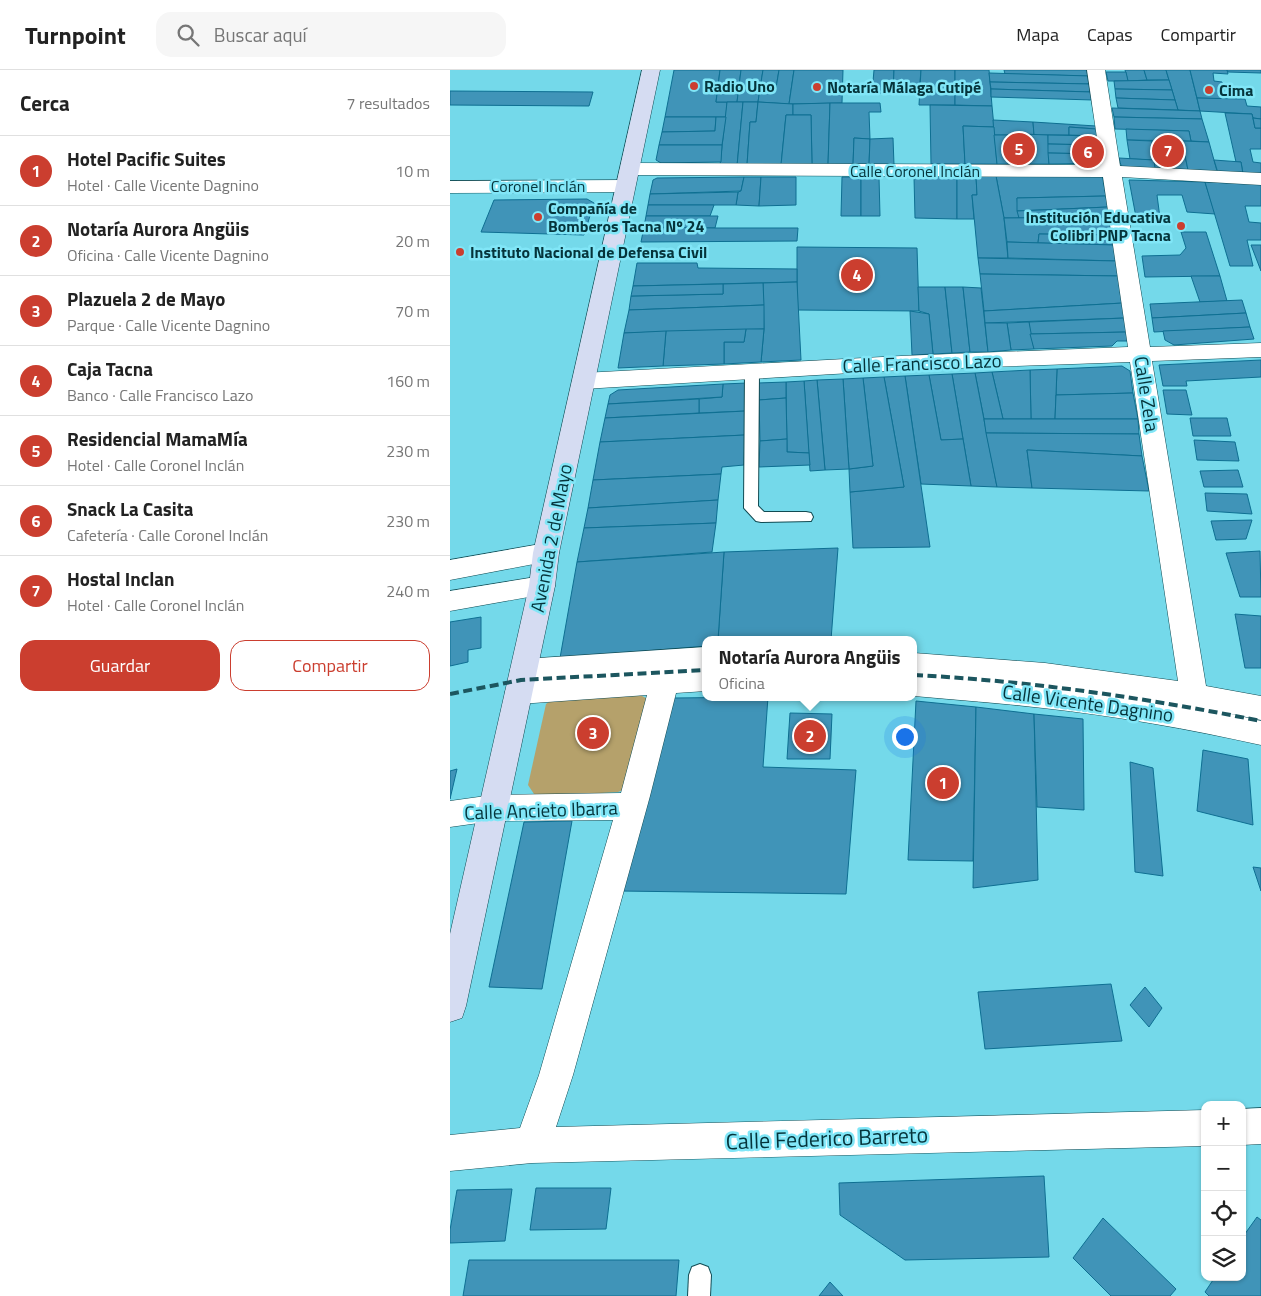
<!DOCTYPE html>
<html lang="es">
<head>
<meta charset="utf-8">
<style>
  body { margin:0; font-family:"Titillium Web",sans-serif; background:#f6f6f6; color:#222 }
  .controls { position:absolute; right:15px; bottom:15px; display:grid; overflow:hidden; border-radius:10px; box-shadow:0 1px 4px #0004 }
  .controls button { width:45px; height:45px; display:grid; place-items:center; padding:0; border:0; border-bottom:1px solid #e0e0e0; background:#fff; color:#222; font:25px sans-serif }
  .you { position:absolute; left:454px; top:666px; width:18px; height:18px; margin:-12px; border:4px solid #fff; border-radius:50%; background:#1a73e8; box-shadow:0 0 0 8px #1a73e833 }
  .badge { display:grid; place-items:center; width:32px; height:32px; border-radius:50%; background:#cb3e2f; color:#fff; font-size:16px; font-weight:700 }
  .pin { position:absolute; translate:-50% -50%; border:2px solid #fff; box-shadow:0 1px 5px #0006 }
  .popup { position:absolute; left:252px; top:566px; width:215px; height:65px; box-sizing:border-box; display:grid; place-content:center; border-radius:10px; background:#fff; filter:drop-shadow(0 1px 4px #0005); font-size:16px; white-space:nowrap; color:#767676 }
  .popup b { font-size:19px; color:#222 }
  .popup::after { content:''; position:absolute; left:50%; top:100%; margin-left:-10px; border:10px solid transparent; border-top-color:#fff }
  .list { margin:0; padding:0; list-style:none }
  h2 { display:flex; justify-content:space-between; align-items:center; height:65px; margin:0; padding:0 20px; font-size:21px }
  h2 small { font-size:16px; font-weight:400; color:#767676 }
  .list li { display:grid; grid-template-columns:32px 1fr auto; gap:15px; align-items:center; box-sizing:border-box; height:70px; padding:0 20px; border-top:1px solid #e0e0e0 }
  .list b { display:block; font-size:19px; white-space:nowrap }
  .list p { margin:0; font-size:16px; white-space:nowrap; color:#767676 }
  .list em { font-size:16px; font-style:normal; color:#767676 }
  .actions { display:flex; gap:10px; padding:15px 20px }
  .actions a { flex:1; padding:11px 0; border:1px solid #cb3e2f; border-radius:15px; text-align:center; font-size:18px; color:#cb3e2f }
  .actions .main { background:#cb3e2f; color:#fff }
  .icon { flex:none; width:28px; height:28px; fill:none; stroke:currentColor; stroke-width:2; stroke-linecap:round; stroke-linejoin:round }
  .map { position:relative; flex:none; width:811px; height:1226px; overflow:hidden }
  header { display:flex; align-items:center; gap:30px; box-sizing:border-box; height:70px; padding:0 25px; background:#fff; border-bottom:1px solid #e0e0e0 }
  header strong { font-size:24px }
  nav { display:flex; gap:28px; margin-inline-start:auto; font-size:18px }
  .search { width:350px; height:45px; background:#f6f6f6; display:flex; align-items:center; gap:12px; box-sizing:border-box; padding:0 18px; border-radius:15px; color:#767676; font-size:19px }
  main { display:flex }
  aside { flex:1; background:#fff }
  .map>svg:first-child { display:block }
  .green { fill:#b5a16b }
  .building { fill:#4094b8; stroke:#0e6f92 }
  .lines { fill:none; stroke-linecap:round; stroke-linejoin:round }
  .lane-casing { stroke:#114b53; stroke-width:2 }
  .street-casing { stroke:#114b53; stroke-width:1 }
  .secondary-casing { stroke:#114b53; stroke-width:1 }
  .lane { fill:#fff; fill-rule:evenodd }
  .street { fill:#fff; fill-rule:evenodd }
  .secondary { fill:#d5dcf2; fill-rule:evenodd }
  .rail { stroke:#1c565f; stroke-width:4; stroke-dasharray:9 4.5; stroke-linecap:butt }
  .poi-dot { fill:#cb3e2f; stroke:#81e6f7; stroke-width:2 }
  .labels { text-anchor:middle; stroke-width:5; stroke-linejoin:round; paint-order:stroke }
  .far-poi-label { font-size:16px; font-weight:bold; fill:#05343b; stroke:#81e6f7; text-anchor:start }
  .far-street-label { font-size:16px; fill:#05343b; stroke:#81e6f7 }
  .street-label { font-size:19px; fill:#05343b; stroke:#81e6f7 }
  .near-street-label { font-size:22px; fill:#05343b; stroke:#81e6f7 }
</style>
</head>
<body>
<header>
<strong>Turnpoint</strong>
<div class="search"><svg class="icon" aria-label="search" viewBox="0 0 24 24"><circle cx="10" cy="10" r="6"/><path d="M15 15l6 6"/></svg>Buscar aquí</div>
<nav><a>Mapa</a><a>Capas</a><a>Compartir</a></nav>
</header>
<main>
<aside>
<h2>Cerca<small>7 resultados</small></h2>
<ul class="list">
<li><span class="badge">1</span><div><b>Hotel Pacific Suites</b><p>Hotel · Calle Vicente Dagnino</p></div><em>10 m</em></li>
<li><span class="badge">2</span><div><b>Notaría Aurora Angüis</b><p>Oficina · Calle Vicente Dagnino</p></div><em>20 m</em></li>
<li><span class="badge">3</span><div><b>Plazuela 2 de Mayo</b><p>Parque · Calle Vicente Dagnino</p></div><em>70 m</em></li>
<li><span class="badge">4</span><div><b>Caja Tacna</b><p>Banco · Calle Francisco Lazo</p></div><em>160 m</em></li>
<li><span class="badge">5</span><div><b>Residencial MamaMía</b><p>Hotel · Calle Coronel Inclán</p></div><em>230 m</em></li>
<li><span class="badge">6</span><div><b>Snack La Casita</b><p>Cafetería · Calle Coronel Inclán</p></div><em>230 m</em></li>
<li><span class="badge">7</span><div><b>Hostal Inclan</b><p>Hotel · Calle Coronel Inclán</p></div><em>240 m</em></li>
</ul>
<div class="actions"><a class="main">Guardar</a><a>Compartir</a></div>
</aside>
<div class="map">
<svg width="811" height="1226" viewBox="0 0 811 1226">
  <rect width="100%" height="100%" fill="#74d9ea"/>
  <polygon class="green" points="192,626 200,630 176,719 168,722 86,727 78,715 96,634 103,629 111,627"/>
  <g class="building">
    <polygon points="224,0 270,0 266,32 277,32 276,47 215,47"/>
    <polygon points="270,0 291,0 287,32 266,32"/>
    <polygon points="291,0 313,0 308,32 287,32"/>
    <polygon points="313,0 329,0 326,18 310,18"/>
    <polygon points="329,0 344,0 339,34 308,32 310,18 326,18"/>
    <polygon points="344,0 393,0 392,33 339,34"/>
    <polygon points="424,0 444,0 443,23 422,23"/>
    <polygon points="444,0 471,0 469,24 443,23"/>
    <polygon points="471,0 505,0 505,35 469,35"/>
    <polygon points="505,0 539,0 542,36 505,35"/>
    <polygon points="554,0 639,0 640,6 555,4"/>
    <polygon points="675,0 694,0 697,10 678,11"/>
    <polygon points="694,0 716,0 719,10 697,10"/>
    <polygon points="716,0 740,0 750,41 728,40"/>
    <polygon points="740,0 777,0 778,4 763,3 764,11 772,12 776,29 747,28"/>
    <polygon points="777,0 811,0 811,3 778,2"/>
    <polygon points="656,2 676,2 678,11 658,11"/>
    <polygon points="539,3 640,6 641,14 540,12"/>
    <polygon points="719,10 722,20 665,19 664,11"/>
    <polygon points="540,12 641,14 642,22 541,19"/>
    <polygon points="541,19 642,22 643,30 541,27"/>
    <polygon points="665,19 722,20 725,30 666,28"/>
    <polygon points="0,21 143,22 139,36 0,35"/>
    <polygon points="666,28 725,30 728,40 668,38"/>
    <polygon points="747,28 795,29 797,36 811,37 811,49 803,48 802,44 750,41"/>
    <polygon points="277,32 293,32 287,96 270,95"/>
    <polygon points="293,32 308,32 306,52 300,52 297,95 287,96"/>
    <polygon points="308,32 343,34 343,45 336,45 331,95 297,95 300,52 306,52"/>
    <polygon points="380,33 378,95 362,95 361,45 343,45 343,34"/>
    <polygon points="380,33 430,33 431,42 419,42 420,69 404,68 403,95 378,95"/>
    <polygon points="480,35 542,36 544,57 513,56 515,94 481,94"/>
    <polygon points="662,38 750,41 752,49 664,47"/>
    <polygon points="775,43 802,44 805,58 811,58 811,79 800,79 803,92 811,93 811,105 793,104 791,92 786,92"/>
    <polygon points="336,45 361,45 362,95 331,95"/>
    <polygon points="215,47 266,47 265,61 212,62"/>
    <polygon points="266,47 276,47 272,75 209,75 212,62 265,61"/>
    <polygon points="664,47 752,49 759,72 741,71 739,61 665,59"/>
    <polygon points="803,48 811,49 811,58 805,58"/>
    <polygon points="543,50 583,52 584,65 572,64 574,94 566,94 564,65 544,65"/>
    <polygon points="583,52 646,56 646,59 619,57 619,65 584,65"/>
    <polygon points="513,56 544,57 547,94 515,94"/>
    <polygon points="619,57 646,59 647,66 619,65"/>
    <polygon points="676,59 739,61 741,71 677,70"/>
    <polygon points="572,64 598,65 599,94 574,94"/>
    <polygon points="544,65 564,65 566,94 547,94"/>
    <polygon points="598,65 647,66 648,75 598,74"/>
    <polygon points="404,68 420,69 419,95 403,95"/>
    <polygon points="443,68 444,95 419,95 420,69"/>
    <polygon points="677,70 702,71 704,90 680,89"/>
    <polygon points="702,71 732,71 738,100 705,99"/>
    <polygon points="732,71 759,72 767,101 738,100"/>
    <polygon points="598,74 648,75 649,84 598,83"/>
    <polygon points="209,75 272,75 271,92 211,93 206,90"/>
    <polygon points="598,83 649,84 649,93 599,94"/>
    <polygon points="669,88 704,90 705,99 672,99"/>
    <polygon points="764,90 791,92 793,104 768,103"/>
    <polygon points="652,105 656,126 567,128 569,148 554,148 546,106"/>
    <polygon points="507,106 507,149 465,148 464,107"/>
    <polygon points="507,106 526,106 527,125 522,125 524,149 507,149"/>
    <polygon points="526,106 546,106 554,148 558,188 528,188 522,125 527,125"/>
    <polygon points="294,107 291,121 200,124 203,110 207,108"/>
    <polygon points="294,107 311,107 309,136 286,135 288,122 291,121"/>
    <polygon points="311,107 346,107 346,135 309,136"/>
    <polygon points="392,107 411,107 411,146 391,146"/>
    <polygon points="411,107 429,107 430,146 411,146"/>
    <polygon points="679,110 755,112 765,144 737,142 732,125 707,125 710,148 686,147"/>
    <polygon points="755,112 811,114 811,136 795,136 799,152 811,153 811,170 797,170 803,196 780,196"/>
    <polygon points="288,122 286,135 198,135 200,124"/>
    <polygon points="656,126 658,137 567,141 567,128"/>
    <polygon points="137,129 144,133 134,165 31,162 44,130"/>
    <polygon points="198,135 264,135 260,146 196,146"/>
    <polygon points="658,137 660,147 569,148 567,141"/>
    <polygon points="196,146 268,146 265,158 194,157"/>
    <polygon points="660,147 663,165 589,164 588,173 557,172 554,148"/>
    <polygon points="194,157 265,158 348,158 347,171 191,172"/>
    <polygon points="731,162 756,162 770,206 695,207 692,186 730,185 736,178"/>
    <polygon points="589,164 663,165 665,175 588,173"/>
    <polygon points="557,172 665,175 667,191 558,188"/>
    <polygon points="801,175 811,175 811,201"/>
    <polygon points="347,177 467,178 469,241 347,240"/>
    <polygon points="528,188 667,191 669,206 530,204"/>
    <polygon points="187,193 247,193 248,198 347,199 347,212 183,216"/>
    <polygon points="530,204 669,206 673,233 534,241"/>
    <polygon points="741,206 770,206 777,231 750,232"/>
    <polygon points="347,212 351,290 311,292 314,259 313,213"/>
    <polygon points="313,213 314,235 179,240 181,226 273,224 273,214"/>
    <polygon points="273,214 273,224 181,226 183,216"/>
    <polygon points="468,217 495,217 502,283 483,284 479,244 469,241"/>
    <polygon points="495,217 513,217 520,282 502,283"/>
    <polygon points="513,217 531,218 538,282 520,282"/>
    <polygon points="792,230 796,243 702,248 700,234"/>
    <polygon points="673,233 675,248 535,253 534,241"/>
    <polygon points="314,235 314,259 174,263 179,240"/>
    <polygon points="460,241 479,244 483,284 462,285"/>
    <polygon points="796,243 800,257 704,262 702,248"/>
    <polygon points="675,248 677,262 580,264 579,252"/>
    <polygon points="579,252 584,279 561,280 557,253"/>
    <polygon points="535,253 557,253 561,280 538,282"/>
    <polygon points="800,257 804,269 724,275 715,270 713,261"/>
    <polygon points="296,259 314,259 311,292 274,294 274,272 294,272"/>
    <polygon points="296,259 294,272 274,272 274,294 213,296 216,261"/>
    <polygon points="216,261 213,296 168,298 174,263"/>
    <polygon points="677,262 678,271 667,271 662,276 584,279 580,264"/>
    <polygon points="811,290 811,307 736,311 737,316 713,316 709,295"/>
    <polygon points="672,296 680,301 683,323 606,325 607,299"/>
    <polygon points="607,299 605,349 581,349 580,300"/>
    <polygon points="580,300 581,349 553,349 542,302"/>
    <polygon points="542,302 553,349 534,349 525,303"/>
    <polygon points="525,303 547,417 521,416 502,304"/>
    <polygon points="502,304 513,369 491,370 479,305"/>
    <polygon points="479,305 491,370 513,369 521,416 471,414 455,306"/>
    <polygon points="455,306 480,477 403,478 400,422 454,417 434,307"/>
    <polygon points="434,307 454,417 400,422 399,399 423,396 413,308"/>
    <polygon points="413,308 423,396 399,399 393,309"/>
    <polygon points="393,309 399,399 375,400 367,310"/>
    <polygon points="367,310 375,400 360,401 354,311"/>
    <polygon points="354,311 359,383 337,382 336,312"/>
    <polygon points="336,312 336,328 309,330 308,313"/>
    <polygon points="297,313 296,341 249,343 249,329 272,327 273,314"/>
    <polygon points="273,314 272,327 158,334 160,325 168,320"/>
    <polygon points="713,320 736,320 742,345 717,344"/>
    <polygon points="683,323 688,349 605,349 606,325"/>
    <polygon points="336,328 337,369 310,371 309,330"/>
    <polygon points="249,329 249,343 155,348 158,334"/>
    <polygon points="296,341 295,365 150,372 155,348"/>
    <polygon points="740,348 777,348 781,366 743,366"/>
    <polygon points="534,349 688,349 689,364 536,363"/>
    <polygon points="536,363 689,364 692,386 577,380 582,418 547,417"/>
    <polygon points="295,365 294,395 272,397 271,404 143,410 150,372"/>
    <polygon points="337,369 337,382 359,383 360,395 309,397 310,371"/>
    <polygon points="744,370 785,372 789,391 747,390"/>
    <polygon points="577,380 692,386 699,421 582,418"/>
    <polygon points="788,400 793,417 754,417 750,401"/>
    <polygon points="271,404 268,430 138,438 143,410"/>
    <polygon points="755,423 797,424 802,444 757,441"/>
    <polygon points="268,430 266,453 134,458 138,438"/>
    <polygon points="802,450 796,469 766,470 761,451"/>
    <polygon points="266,453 262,482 127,492 134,458"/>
    <polygon points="388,478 381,570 268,570 274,482"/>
    <polygon points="810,481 811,527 790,527 776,483"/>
    <polygon points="274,482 268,570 256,570 256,576 110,588 127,492"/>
    <polygon points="785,544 811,546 811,598 795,598"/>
    <polygon points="31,547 31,578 18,580 18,592 0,596 0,552"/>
    <polygon points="318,627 313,697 406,700 396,824 170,821 224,628"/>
    <polygon points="466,631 526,637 523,791 458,790"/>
    <polygon points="526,637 584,644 588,810 523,818"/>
    <polygon points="340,643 382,644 380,689 337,689"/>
    <polygon points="584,644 633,649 634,740 587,737"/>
    <polygon points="753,680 798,689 803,755 747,741"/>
    <polygon points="680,692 703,698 713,806 685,802"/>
    <polygon points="7,699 0,729 0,701"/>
    <polygon points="122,751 92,919 39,917 74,752"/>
    <polygon points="803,797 811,798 811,821"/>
    <polygon points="661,914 672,971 535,979 528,922"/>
    <polygon points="695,917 712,938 699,957 680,935"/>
    <polygon points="594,1106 599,1187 455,1190 390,1145 389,1113"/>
    <polygon points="86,1118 161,1118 156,1159 80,1160"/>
    <polygon points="62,1119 55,1171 0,1173 0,1160 7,1120"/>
    <polygon points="807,1147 811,1150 811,1226 759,1226 755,1222 765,1207 792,1207 792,1168"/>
    <polygon points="653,1148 726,1219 720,1226 661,1226 623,1188"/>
    <polygon points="19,1190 229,1190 226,1226 13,1226"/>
    <polygon points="380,1212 393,1226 369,1226"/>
  </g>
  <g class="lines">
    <defs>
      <g id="lane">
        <polygon points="302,297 307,298 309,301 308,436 314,442 356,442 361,443 363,447 361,451 311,452 306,451 294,438 295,301 297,298"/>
        <polygon points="250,1194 258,1197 261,1205 260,1226 238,1226 239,1205 242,1197"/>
      </g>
      <g id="street">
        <path d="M637 0H655L670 96 811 103V115L672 107 700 277 811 273V287L702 291 756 616 811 626V650L777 643 811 651V675C739 659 666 646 593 638 550 633 507 630 464 626V583L595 593 728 611 680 292 451 300 133 319 125 316 122 311 125 306 133 303 451 286 678 277 653 107 179 105 172 103 170 99 172 95 179 93 651 95Z"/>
        <polygon points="175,110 182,112 185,116 182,120 175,122 0,123 0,111"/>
        <polygon points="96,473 105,476 109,483 105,490 0,510 0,490"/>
        <polygon points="92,506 101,509 105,516 101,523 0,541 0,521"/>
        <polygon points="256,577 256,621 226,623 200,726 123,1005 106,1057 755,1040 755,1076 82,1093 0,1101 0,1065 70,1058 89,1005 163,750 43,751 0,757 0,731 43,725 171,723 197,625 69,634 59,630 55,622 59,614 71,610 64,608 60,600 64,592 74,589"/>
        <polygon points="811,1038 811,1074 792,1075 792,1039"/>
      </g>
      <polygon id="secondary" points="192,0 210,0 109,483 105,516 16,936 12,948 0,952 0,864 79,516 83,483"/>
    </defs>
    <use href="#lane" class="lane-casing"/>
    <use href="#street" class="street-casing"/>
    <use href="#secondary" class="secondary-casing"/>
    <use href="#lane" class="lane"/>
    <use href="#street" class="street"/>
    <use href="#secondary" class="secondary"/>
    <g class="rail">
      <path d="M464 605C581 611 696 628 811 651"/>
      <polyline points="0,624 71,610 256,600"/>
    </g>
  </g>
  <g class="poi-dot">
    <circle cx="244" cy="16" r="5"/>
    <circle cx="367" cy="17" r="5"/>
    <circle cx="759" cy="20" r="5"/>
    <circle cx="88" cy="147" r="5"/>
    <circle cx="731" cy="156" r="5"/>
    <circle cx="10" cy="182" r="5"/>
  </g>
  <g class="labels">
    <g class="far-poi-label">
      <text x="254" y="22">Radio Uno</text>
      <text x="377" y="23">Notaría Málaga Cutipé</text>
      <text x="769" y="26">Cima</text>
      <text x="98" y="144">Compañía de<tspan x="98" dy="18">Bomberos Tacna Nº 24</tspan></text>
      <text x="721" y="153" text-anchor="end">Institución Educativa<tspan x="721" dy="18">Colibri PNP Tacna</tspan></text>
      <text x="20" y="188">Instituto Nacional de Defensa Civil</text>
    </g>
    <g class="far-street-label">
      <text x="465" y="107">Calle Coronel Inclán</text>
      <text x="88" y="122">Coronel Inclán</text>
    </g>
    <g class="street-label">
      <text transform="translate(472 293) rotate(-2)" y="7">Calle Francisco Lazo</text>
      <text transform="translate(697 324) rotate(81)" y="7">Calle Zela</text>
      <text transform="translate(101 468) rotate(-79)" y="7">Avenida 2 de Mayo</text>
      <text transform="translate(638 633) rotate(8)" y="7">Calle Vicente Dagnino</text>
      <text transform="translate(91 740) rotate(-2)" y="7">Calle Ancieto Ibarra</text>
    </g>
    <g class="near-street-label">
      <text transform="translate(377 1068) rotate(-2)" y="8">Calle Federico Barreto</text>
    </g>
  </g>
</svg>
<div class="controls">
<button>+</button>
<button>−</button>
<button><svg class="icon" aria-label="locate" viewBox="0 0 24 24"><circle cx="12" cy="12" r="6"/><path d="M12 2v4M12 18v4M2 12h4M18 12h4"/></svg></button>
<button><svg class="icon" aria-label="layers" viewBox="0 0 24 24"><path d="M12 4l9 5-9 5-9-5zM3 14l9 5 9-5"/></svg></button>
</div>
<div class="you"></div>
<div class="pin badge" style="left:493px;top:713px">1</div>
<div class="pin badge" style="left:360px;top:666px">2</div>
<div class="popup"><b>Notaría Aurora Angüis</b>Oficina</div>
<div class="pin badge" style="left:143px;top:663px">3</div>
<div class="pin badge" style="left:407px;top:205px">4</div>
<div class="pin badge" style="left:569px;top:79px">5</div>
<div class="pin badge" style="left:638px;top:82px">6</div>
<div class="pin badge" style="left:718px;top:81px">7</div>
</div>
</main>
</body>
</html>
